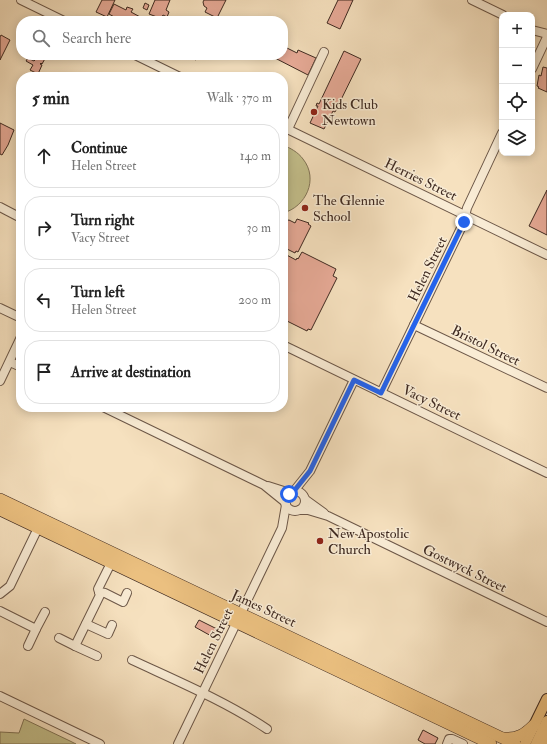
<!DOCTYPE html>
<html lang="en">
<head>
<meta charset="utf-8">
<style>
  body { margin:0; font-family:"IM FELL Double Pica",serif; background:#f6f6f6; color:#222 }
  .controls { position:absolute; right:12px; top:12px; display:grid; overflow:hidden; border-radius:8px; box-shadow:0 2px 10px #0003 }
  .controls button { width:36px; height:36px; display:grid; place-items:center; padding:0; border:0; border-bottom:1px solid #e0e0e0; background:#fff; color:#222; font:20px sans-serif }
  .stop { position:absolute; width:12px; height:12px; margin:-9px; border:3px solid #2563eb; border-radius:50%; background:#fff }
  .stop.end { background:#2563eb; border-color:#fff; box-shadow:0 1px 4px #0008 }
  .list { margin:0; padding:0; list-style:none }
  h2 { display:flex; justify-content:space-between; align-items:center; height:52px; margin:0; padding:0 16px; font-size:17px }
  h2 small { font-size:13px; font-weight:400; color:#767676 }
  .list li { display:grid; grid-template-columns:26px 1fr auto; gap:12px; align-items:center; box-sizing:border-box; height:64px; margin:0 8px 8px; padding:0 8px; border:1px solid #e0e0e0; border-radius:16px }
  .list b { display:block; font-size:15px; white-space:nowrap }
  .list p { margin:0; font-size:13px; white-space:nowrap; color:#767676 }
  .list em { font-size:13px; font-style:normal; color:#767676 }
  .icon { flex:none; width:22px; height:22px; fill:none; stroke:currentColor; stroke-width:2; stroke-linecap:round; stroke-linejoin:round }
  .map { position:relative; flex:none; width:547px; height:744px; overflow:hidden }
  .search { position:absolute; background:#fff; box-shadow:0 2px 10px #0003; left:16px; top:16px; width:272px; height:44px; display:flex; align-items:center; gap:10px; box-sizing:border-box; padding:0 14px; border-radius:16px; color:#767676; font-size:15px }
  .panel { position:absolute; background:#fff; box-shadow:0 2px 10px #0003; left:16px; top:72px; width:272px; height:340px; border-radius:16px }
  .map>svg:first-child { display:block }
  .green { fill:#c4c08c; stroke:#817456 }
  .building { fill:#e7aa97; stroke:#3e2920 }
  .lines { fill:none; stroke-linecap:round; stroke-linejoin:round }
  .minor-casing { stroke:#6c5748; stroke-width:10 }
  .major-casing { stroke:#3e2920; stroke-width:12 }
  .highway-casing { stroke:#3e2920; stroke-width:12 }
  .minor { stroke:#f9ecd5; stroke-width:8 }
  .major { stroke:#ebc080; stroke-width:10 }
  .highway { stroke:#ebc080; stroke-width:11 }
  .route { stroke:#2563eb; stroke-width:5 }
  .poi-dot { fill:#8f2418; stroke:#f9ecd5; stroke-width:1.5 }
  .labels { text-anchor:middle; stroke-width:3; stroke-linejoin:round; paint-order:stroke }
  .poi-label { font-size:14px; fill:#3e2920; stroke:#f9ecd5; text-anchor:start }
  .street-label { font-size:14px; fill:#3e2920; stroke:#f9ecd5 }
</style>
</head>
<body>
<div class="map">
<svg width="547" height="744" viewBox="0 0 547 744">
  <rect width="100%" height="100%" fill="#f6e1bf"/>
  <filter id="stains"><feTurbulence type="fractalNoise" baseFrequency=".005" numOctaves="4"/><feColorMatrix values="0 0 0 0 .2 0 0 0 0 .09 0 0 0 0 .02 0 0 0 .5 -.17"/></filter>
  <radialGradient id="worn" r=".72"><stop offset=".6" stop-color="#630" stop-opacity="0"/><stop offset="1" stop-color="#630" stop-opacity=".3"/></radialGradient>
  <g class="green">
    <path d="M283 145C290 148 298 152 303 159 319 179 306 207 283 213Z"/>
    <polygon points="24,719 70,741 76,744 0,744 0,732 19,733"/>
  </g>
  <g class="building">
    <polygon points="102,0 115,0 107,17 96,12"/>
    <polygon points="155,0 170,0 166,10 169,12 167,17 163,15 159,21 155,21 157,17 149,14"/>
    <polygon points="204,0 226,0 217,18 205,12 207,8 204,6 203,2"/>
    <polygon points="338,0 353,0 340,29 327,23"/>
    <polygon points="145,3 149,5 147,10 143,8"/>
    <polygon points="114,4 126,10 127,7 133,9 131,12 142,18 141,21 115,21 116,18 109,14"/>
    <polygon points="1,35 10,40 0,60 0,37"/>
    <polygon points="283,46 297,53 298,50 316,58 308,75 273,57 274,55 283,55"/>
    <polygon points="344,51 361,59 335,112 333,111 324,129 310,123 318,106 316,106 317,103 319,104"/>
    <polygon points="30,55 47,55 42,64 41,63 40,64 42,65 38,74 30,70 33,65 26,61 28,58 34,61 35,60 29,57"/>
    <polygon points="186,55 198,55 196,60"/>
    <polygon points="543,67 547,68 547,92 538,88 539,87 537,86 539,75 541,76"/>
    <polygon points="0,123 14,130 8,145 2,155 0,154"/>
    <polygon points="547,190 547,235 529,226"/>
    <polygon points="297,219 309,223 308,224 311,226 298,252 296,251 295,253 283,247 283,225 285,221 289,220 295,223"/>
    <polygon points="302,252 336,269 333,276 337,278 311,330 308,329 307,331 283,319 283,253 296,260 297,258 298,259"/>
    <polygon points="199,620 217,629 213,637 195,627"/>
    <polygon points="423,730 438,738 435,744 425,744 418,740"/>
  </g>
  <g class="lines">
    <defs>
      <g id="minor">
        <polyline points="21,0 64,21"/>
        <polyline points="472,0 503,15"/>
        <polyline points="532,30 547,34"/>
        <polyline points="135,55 180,77"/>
        <polyline points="532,69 547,37"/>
        <polyline points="283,127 547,255"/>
        <polyline points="288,129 324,52"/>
        <polyline points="0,207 21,218"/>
        <polyline points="0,308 21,318"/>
        <polyline points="414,325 547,388"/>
        <polyline points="283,345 547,473"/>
        <polyline points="10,362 21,367"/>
        <polyline points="0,381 21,337"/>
        <polyline points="381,393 463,224 467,208 502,133"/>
        <polyline points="103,407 264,485 285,502"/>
        <polyline points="268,486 290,493"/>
        <circle cx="295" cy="501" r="10"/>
        <polyline points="294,491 310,471 354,380"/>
        <polyline points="306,500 324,513"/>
        <polyline points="300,510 308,510 328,516 547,622"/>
        <polyline points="99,592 105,593 123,602 127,593"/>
        <polyline points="0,594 10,586 38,528"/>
        <polyline points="0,611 36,629 45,612"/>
        <polyline points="86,624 108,634 112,625"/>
        <polyline points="59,638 75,646"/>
        <polyline points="28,646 36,629"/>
        <polyline points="97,656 75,646 100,595 98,589 111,563"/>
        <path d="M132 660C177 681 225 701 267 729"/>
        <polyline points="0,696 100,744"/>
        <polyline points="178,744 282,528 286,505"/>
        <polyline points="447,744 449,739 452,739 463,744"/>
      </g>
      <g id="major">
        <polyline points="525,744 547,699"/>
        <polyline points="536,744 547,721"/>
      </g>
      <g id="highway">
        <polyline points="0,499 515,744"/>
        <polyline points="0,510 491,744"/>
        <path d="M504 738C518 739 525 734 534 725"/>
        <polyline points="542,744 543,729"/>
      </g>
    </defs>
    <use href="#minor" class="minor-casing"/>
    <use href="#major" class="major-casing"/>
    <use href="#highway" class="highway-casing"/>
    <use href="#minor" class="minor"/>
    <use href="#major" class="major"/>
    <use href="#highway" class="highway"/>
  </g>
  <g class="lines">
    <polyline class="route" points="289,494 294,491 310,471 354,380 381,393 464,222"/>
  </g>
  <g class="poi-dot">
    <circle cx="314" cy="112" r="4"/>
    <circle cx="305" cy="208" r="4"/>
    <circle cx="320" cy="541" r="4"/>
  </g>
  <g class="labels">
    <g class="poi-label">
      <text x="322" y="109">Kids Club<tspan x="322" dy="16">Newtown</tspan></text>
      <text x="313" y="205">The Glennie<tspan x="313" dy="16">School</tspan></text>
      <text x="328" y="538">New Apostolic<tspan x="328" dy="16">Church</tspan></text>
    </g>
    <g class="street-label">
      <text transform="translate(421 179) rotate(26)" y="5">Herries Street</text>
      <text transform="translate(427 269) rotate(-64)" y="5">Helen Street</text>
      <text transform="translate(486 345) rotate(26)" y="5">Bristol Street</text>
      <text transform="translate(432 402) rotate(26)" y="5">Vacy Street</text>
      <text transform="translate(465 568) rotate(26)" y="5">Gostwyck Street</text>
      <text transform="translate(264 608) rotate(25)" y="5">James Street</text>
      <text transform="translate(213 641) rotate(-64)" y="5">Helen Street</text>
    </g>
  </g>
  <rect width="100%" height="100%" filter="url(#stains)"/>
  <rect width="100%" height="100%" fill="url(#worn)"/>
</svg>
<div class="controls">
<button>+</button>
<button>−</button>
<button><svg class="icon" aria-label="locate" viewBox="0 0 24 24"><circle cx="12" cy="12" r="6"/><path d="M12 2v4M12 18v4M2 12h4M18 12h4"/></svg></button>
<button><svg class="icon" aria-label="layers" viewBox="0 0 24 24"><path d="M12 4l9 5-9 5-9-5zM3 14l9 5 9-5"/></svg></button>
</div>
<div class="stop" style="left:289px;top:494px"></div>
<div class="stop end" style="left:464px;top:222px"></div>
<div class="search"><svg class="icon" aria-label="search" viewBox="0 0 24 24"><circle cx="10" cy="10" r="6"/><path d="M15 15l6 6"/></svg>Search here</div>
<section class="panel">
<h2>5 min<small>Walk · 370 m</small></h2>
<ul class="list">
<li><svg class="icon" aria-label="ahead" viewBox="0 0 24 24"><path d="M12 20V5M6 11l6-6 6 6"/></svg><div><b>Continue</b><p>Helen Street</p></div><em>140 m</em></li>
<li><svg class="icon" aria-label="right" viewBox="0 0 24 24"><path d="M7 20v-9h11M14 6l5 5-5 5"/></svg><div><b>Turn right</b><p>Vacy Street</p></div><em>30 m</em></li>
<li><svg class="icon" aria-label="left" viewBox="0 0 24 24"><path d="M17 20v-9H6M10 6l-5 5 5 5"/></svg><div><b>Turn left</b><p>Helen Street</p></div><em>200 m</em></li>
<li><svg class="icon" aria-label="arrive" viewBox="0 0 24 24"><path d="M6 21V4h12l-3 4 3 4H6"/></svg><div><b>Arrive at destination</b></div></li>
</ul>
</section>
</div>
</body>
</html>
